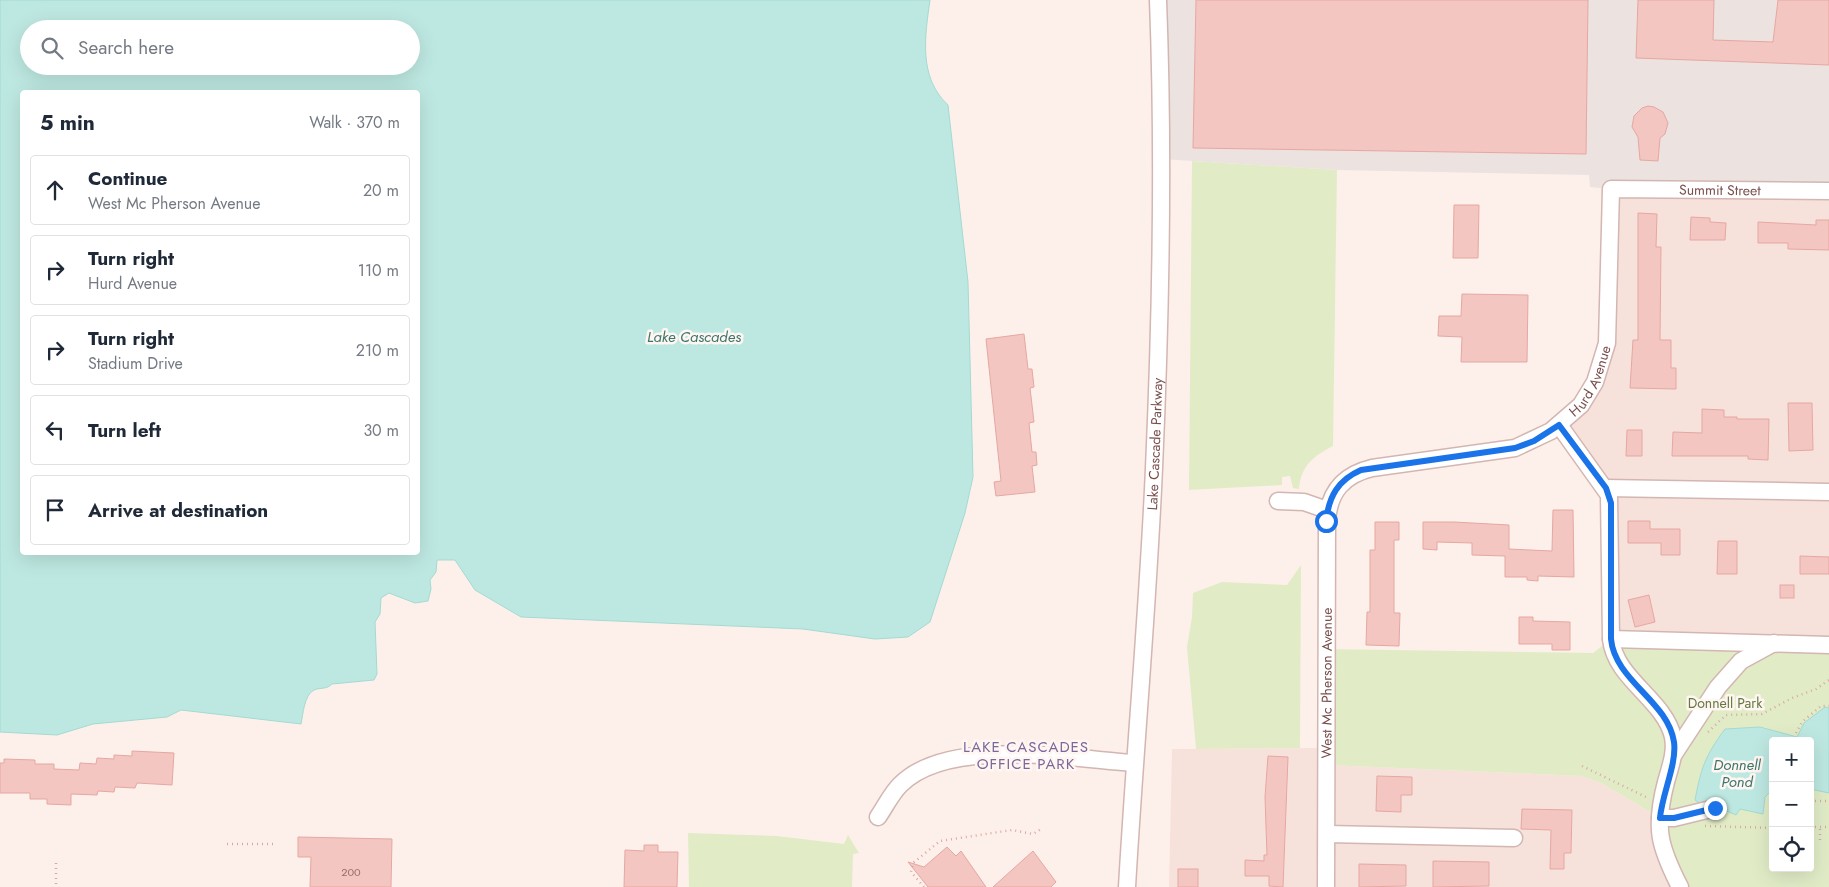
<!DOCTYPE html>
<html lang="en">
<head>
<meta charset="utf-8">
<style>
  body { margin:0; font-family:Jost,sans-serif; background:#f2f2f3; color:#1f2937 }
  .controls { position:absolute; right:15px; bottom:15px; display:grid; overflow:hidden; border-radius:5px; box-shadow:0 5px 20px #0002 }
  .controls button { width:45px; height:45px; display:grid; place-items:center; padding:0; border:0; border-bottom:1px solid #e0e1e3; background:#fff; color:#1f2937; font:25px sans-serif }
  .stop { position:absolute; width:15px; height:15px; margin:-11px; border:4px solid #1a73e8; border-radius:50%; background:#fff }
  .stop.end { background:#1a73e8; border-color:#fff; box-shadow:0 1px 5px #0008 }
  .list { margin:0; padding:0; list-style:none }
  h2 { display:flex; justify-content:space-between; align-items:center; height:65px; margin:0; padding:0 20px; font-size:21px }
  h2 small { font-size:16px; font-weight:400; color:#747a83 }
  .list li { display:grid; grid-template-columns:32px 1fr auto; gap:15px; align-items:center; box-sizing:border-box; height:70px; margin:0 10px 10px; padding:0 10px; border:1px solid #e0e1e3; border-radius:5px }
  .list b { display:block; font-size:19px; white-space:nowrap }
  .list p { margin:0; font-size:16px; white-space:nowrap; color:#747a83 }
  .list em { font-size:16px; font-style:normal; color:#747a83 }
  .icon { flex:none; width:28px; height:28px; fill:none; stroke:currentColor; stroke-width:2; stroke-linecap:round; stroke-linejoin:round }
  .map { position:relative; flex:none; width:1829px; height:887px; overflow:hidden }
  .search { position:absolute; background:#fff; box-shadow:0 5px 20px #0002; left:20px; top:20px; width:400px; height:55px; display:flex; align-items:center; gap:12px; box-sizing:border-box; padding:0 18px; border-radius:28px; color:#747a83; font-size:19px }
  .panel { position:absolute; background:#fff; box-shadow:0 5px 20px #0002; left:20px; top:90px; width:400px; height:465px; border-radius:5px }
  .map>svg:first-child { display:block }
  .residential { fill:#f7e2db }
  .industrial { fill:#ece2df }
  .green { fill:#e1ecc7; fill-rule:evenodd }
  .water { fill:#bde8e1; stroke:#a3dad2; fill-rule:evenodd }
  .building { fill:#f3c6c1; stroke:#e6a7a1 }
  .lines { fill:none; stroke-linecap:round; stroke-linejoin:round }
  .minor-casing { stroke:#d3b6b1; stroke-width:19 }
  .path { stroke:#d9a8a3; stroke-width:2.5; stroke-dasharray:1 4; stroke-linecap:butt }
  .minor { stroke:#fff; stroke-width:16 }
  .route { stroke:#1a73e8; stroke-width:6 }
  .labels { text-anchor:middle; stroke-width:5; stroke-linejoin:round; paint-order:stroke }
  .number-label { font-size:11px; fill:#986d69 }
  .street-label { font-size:14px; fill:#794f4c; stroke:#fff5f1 }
  .park-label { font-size:14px; fill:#627941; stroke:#fff5f1 }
  .water-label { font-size:15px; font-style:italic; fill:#3c766f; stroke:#fff5f1 }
  .neighbourhood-label { font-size:15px; letter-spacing:1px; fill:#7b689b; stroke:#fff5f1 }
</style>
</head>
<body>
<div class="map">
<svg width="1829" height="887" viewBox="0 0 1829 887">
  <rect width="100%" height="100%" fill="#fdf0ea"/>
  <g class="residential">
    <polygon points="1611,189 1829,192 1829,645 1611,639 1611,503 1559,425 1603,363"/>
    <polygon points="1327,748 1327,765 1582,776 1601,783 1660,818 1680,887 1169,887 1172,749"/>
  </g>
  <polygon class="industrial" points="1158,0 1829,0 1829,192 1611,189 1590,187 1589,175 1337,170 1162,159"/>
  <g class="green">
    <path d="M1192 161 1337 170 1333 446C1314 456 1301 465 1299 489L1293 488 1290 476 1282 477V485L1189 490Z"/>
    <polygon points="1301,565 1300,748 1196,749 1187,647 1192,617 1193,593 1222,582 1287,585"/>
    <path d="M1611 639 1829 645V887H1680L1660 818 1601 783 1582 776 1327 765 1326 649 1593 653ZM1773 741H1810V868H1773Z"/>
    <polygon points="688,833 777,836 844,844 848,835 859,853 853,854 852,887 689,887"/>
  </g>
  <g class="water">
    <path d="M0 0H930C925 36 918 77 948 105L968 282 973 477 965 513 930 622 908 637 875 639 803 629 521 617 475 590 455 560H437L436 572 430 580 431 589 428 601 415 603 389 593 381 598 380 614 375 622 377 674 374 680 332 684C326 690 321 687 314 690 304 695 303 715 301 724L181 710 167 717 93 724 57 735 0 732ZM29 29H411V66H29ZM418 92V552H22V92Z"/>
    <path d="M1825 707 1829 708V793L1810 789V741H1773V789L1765 797 1763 814 1740 809 1736 815 1713 805 1701 804 1695 800C1701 768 1705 756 1725 729L1760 727 1797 737 1804 723Z"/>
  </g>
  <g class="building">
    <polygon points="1196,0 1588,0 1586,154 1193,148"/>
    <polygon points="1638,0 1714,0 1713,40 1773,42 1778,0 1829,0 1829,65 1636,58"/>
    <polygon points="1648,106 1654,107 1663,112 1668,123 1665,134 1660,138 1658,161 1640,160 1638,137 1632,127 1634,116 1642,108"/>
    <polygon points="1454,205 1479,205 1478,258 1453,258"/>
    <polygon points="1638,213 1657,214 1656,247 1661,247 1660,340 1671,340 1671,368 1676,368 1676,389 1630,388 1633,340 1638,340"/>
    <polygon points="1691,217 1710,218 1710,222 1726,223 1725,240 1690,240"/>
    <polygon points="1816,220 1829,220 1829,250 1788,249 1788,243 1758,243 1758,222 1816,225"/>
    <polygon points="1462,294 1528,295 1527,362 1461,362 1462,337 1438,336 1439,316 1461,316"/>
    <polygon points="1024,334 1028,369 1032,369 1034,387 1030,388 1034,422 1029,423 1032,452 1036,452 1037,465 1032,466 1035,492 996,496 994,482 1001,481 986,339"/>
    <polygon points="1788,403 1812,403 1813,450 1789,451"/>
    <polygon points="1702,409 1724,410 1724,417 1737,417 1737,419 1769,419 1768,460 1748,459 1748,456 1672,456 1673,432 1702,433"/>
    <polygon points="1627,430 1642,430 1642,456 1626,456"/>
    <polygon points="1553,510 1573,510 1574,577 1538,576 1538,581 1527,580 1527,577 1505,577 1505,556 1472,555 1472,543 1437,542 1437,550 1423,549 1423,522 1454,522 1509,525 1509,549 1552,551"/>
    <polygon points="1628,521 1650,521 1650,529 1680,529 1680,555 1661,555 1661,543 1628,543"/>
    <polygon points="1375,522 1399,522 1399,540 1394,540 1394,613 1400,613 1399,646 1366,645 1367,612 1370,612 1370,550 1375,550"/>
    <polygon points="1718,541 1737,541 1737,574 1717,574"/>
    <polygon points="1800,556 1829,557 1829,574 1800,574"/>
    <rect x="1780" y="585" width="14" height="13"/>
    <polygon points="1649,595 1655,622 1635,627 1628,600"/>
    <polygon points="1519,617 1533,617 1533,621 1570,622 1570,650 1552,650 1552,644 1519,644"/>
    <polygon points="132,751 174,753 172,785 137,783 135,788 115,787 114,792 98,791 97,795 71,794 71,805 47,804 47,799 30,799 30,793 0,793 0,763 4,763 4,759 35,760 35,764 54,764 54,769 79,770 80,763 96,764 97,758 114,759 114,755 132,756"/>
    <polygon points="1268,756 1288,757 1283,887 1269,886 1269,876 1245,876 1245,860 1264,861 1264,855 1267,855 1265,797"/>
    <polygon points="1377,776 1412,777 1412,795 1401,795 1401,812 1376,811"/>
    <polygon points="1522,809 1572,810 1571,853 1564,853 1564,869 1550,869 1551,830 1521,829"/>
    <polygon points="298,837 392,839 391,887 310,887 311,857 298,857"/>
    <polygon points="644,845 658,845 658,852 678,852 677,887 624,887 625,850 644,851"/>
    <polygon points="947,847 956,856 961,851 986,887 928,887 908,862 924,867"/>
    <polygon points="1033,851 1056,882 1051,887 993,887"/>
    <polygon points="1433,861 1489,862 1489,886 1433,887"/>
    <polygon points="1359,864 1406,865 1406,886 1359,887"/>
    <rect x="1178" y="869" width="20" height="18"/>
  </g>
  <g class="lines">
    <defs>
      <g id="minor">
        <path d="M1559 425 1609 495 1611 639C1615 679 1664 699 1673 737 1676 753 1670 767 1666 782 1654 828 1659 846 1680 887"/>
        <polyline points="1606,488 1829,492"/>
        <polyline points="1278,501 1304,502 1327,510"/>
        <polyline points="1611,639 1829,645"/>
        <polyline points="1674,754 1718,687 1741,661 1774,643"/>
        <path d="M878 817C885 807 891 794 900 785 948 736 1072 759 1134 763"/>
        <polyline points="1660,818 1674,818 1715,808"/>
        <polyline points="1327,834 1514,838"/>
        <path id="s1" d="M1127 887C1135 748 1148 608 1154 468 1161 312 1164 156 1158 0"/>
        <path id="s2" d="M1326 887 1327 521C1329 492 1343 475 1372 468L1515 448 1551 431 1581 405 1595 382 1607 343 1611 189 1829 191"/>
      </g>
    </defs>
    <use href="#minor" class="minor-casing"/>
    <g class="path">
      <polyline points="1708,732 1726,715 1762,714 1792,698 1816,689 1829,680"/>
      <polyline points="1796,733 1802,722 1821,706 1829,706"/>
      <polyline points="1582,766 1648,798"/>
      <polyline points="1810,801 1829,801"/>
      <polyline points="1705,826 1773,828"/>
      <polyline points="1810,827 1829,827"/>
      <polyline points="1820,840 1820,827"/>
      <polyline points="227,844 276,844"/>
      <polyline points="56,863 56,887"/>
      <polyline points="924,887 911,872 913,863 940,841 1012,830 1033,834 1043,828"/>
    </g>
    <use href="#minor" class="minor"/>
  </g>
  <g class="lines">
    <path class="route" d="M1326 521C1329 496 1338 480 1361 470L1515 448 1534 441 1559 425 1606 488 1611 503V639C1615 681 1668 701 1674 742 1677 764 1662 794 1660 818H1674L1715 808"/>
  </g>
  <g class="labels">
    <g class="number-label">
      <text x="351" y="876">200</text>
    </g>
    <g class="street-label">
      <text dy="5" stroke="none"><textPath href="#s2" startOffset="996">Summit Street</textPath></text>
      <text dy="5" stroke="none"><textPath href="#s2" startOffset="691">Hurd Avenue</textPath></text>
      <text dy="5" stroke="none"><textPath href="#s1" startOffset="444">Lake Cascade Parkway</textPath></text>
      <text dy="5" stroke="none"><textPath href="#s2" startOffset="204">West Mc Pherson Avenue</textPath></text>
    </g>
    <g class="park-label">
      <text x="1725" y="708">Donnell Park</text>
    </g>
    <g class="water-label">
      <text x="694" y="342">Lake Cascades</text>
      <text x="1737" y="770">Donnell<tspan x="1737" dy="17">Pond</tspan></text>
    </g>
    <g class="neighbourhood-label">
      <text x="1026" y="752">LAKE CASCADES<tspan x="1026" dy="17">OFFICE PARK</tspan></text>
    </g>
  </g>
</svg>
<div class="controls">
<button>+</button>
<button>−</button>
<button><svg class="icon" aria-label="locate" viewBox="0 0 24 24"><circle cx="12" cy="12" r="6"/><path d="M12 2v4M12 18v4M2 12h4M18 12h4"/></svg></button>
</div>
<div class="stop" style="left:1326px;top:521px"></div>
<div class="stop end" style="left:1715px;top:808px"></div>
<div class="search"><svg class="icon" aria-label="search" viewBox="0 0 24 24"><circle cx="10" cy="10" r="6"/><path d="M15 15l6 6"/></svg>Search here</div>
<section class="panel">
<h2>5 min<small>Walk · 370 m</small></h2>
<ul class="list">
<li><svg class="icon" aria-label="ahead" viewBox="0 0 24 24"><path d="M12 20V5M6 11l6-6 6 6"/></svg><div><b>Continue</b><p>West Mc Pherson Avenue</p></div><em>20 m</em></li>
<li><svg class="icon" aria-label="right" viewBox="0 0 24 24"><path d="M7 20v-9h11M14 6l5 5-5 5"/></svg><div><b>Turn right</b><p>Hurd Avenue</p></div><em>110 m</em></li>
<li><svg class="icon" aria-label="right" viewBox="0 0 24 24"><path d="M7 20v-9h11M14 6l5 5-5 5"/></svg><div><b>Turn right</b><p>Stadium Drive</p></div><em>210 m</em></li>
<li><svg class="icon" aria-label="left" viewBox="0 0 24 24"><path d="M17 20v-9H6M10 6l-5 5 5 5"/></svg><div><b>Turn left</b></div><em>30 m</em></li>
<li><svg class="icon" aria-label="arrive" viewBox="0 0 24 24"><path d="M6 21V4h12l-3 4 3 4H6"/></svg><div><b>Arrive at destination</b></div></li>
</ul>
</section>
</div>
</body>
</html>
